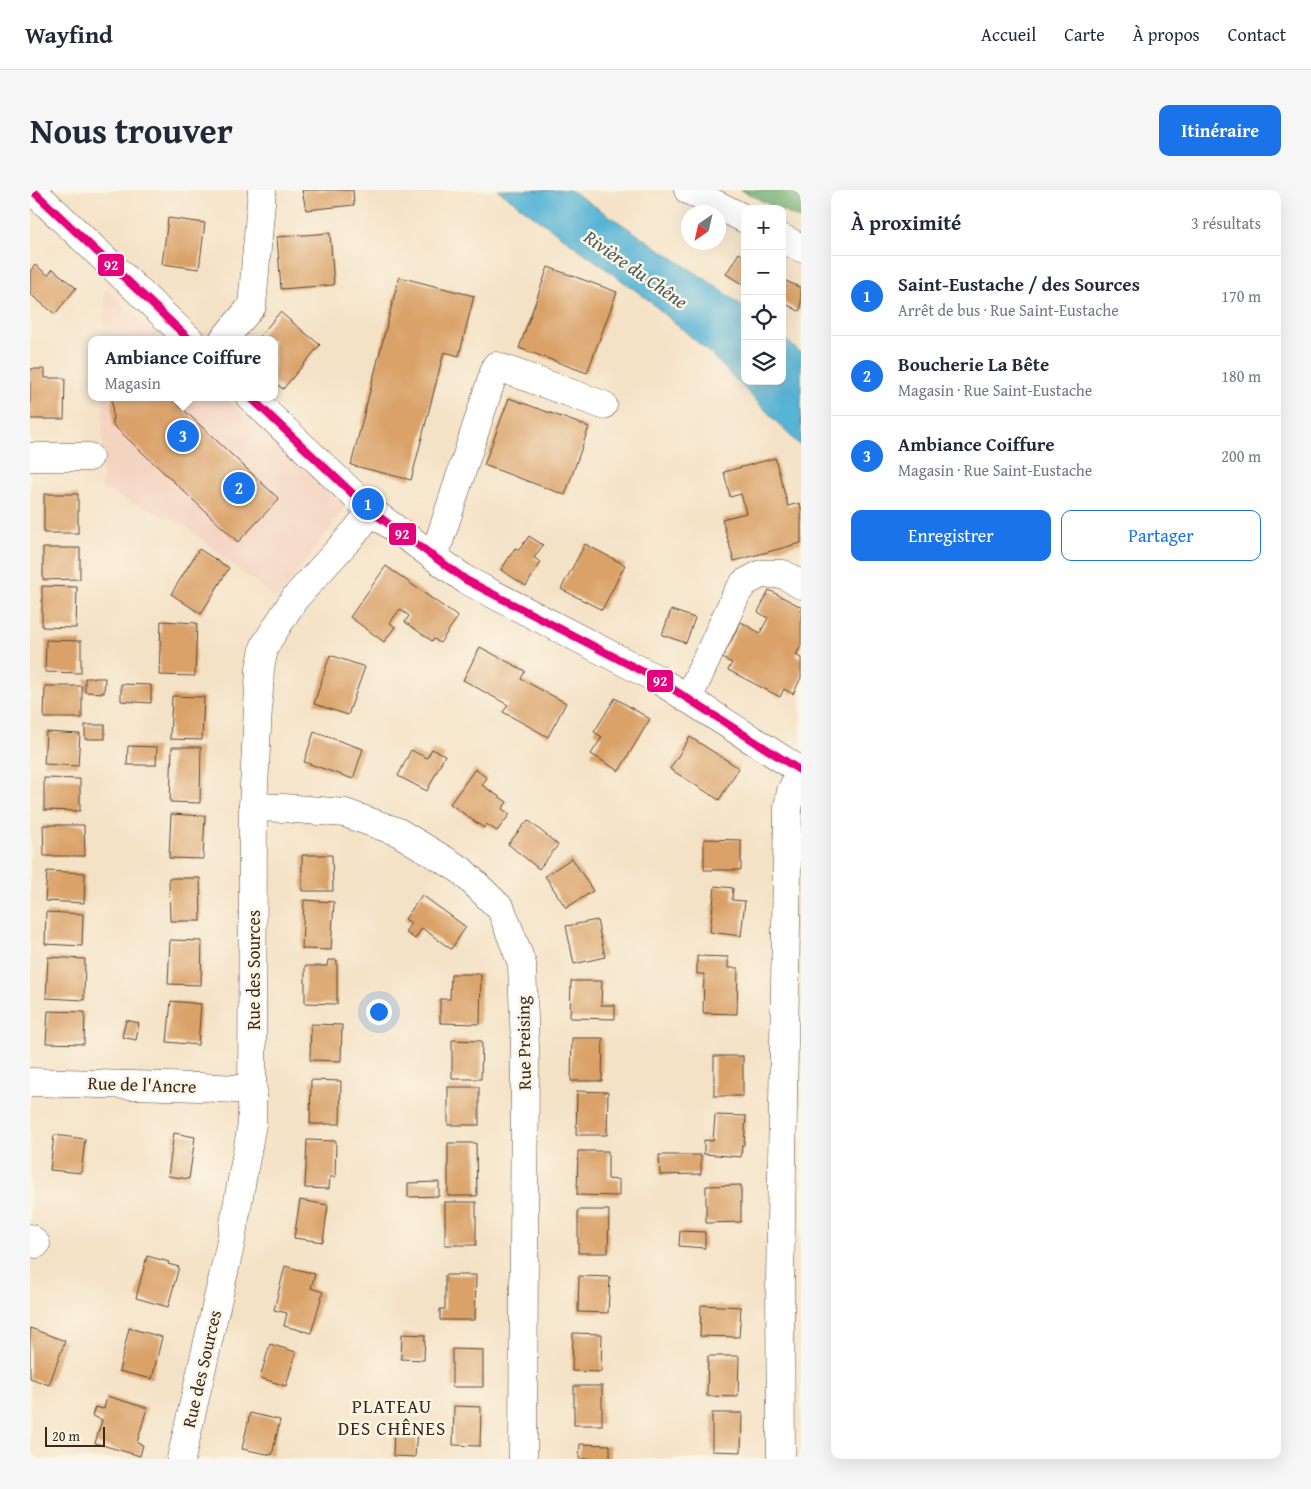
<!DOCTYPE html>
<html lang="fr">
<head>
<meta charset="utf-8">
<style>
  body { margin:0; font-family:"Gentium Book Plus",serif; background:#f6f6f7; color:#1f2937 }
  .controls { position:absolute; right:15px; top:15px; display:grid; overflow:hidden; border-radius:10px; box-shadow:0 5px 20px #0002 }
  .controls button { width:45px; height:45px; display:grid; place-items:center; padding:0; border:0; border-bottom:1px solid #e0e1e3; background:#fff; color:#1f2937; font:25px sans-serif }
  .compass { position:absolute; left:651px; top:15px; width:45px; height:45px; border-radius:50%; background:#fff; box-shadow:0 5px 20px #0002; rotate:214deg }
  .scale { position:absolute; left:15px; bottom:12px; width:60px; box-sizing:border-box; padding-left:5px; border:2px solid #3b2a1e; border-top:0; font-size:14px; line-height:18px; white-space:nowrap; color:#3b2a1e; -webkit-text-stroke:4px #fcf5e5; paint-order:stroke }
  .you { position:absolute; left:348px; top:821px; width:18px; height:18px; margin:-12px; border:4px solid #fff; border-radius:50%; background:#1a73e8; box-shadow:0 0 0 8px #1a73e833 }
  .badge { display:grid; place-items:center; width:32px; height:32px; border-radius:50%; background:#1a73e8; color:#fff; font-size:16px; font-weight:700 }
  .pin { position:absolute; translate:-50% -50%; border:2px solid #fff; box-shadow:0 1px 5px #0006 }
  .popup { position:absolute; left:58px; top:146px; width:190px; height:65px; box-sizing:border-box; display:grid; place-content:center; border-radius:10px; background:#fff; filter:drop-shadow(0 1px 4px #0005); font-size:16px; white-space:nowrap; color:#747a83 }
  .popup b { font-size:19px; color:#1f2937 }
  .popup::after { content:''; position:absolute; left:50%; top:100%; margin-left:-10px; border:10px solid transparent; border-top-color:#fff }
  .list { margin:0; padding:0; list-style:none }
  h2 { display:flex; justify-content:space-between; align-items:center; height:65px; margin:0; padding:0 20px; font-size:21px }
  h2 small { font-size:16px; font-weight:400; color:#747a83 }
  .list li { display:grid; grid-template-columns:32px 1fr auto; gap:15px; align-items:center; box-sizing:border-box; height:80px; padding:0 20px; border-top:1px solid #e0e1e3 }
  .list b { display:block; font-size:19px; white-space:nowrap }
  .list p { margin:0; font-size:16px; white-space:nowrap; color:#747a83 }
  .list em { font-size:16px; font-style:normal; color:#747a83 }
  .actions { display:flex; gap:10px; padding:15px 20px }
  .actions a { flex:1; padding:11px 0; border:1px solid #1a73e8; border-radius:10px; text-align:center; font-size:18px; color:#1a73e8 }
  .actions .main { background:#1a73e8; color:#fff }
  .icon { flex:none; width:28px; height:28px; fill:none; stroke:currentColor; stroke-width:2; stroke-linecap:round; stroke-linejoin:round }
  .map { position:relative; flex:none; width:771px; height:1269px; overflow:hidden; border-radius:10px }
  header { display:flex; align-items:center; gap:30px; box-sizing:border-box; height:70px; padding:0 25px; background:#fff; border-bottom:1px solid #e0e1e3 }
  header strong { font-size:24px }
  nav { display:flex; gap:28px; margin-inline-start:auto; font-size:18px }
  .intro { display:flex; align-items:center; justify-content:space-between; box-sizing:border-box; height:120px; padding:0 30px }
  h1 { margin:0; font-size:35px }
  .button { padding:12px 22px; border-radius:10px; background:#1a73e8; color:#fff; font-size:18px; font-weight:700 }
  main { display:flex; gap:30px; padding:0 30px }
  aside { flex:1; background:#fff; border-radius:10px; box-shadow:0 5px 20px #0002 }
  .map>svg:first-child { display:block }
  .built { fill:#f4d3c1 }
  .forest { fill:#69ab6e; stroke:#526a46 }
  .water { fill:#57b4d5; stroke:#496f7a }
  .building { fill:#daa269 }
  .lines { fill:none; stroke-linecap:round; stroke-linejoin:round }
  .minor-casing { stroke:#574637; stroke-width:29 }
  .minor { stroke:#fff; stroke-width:28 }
  .bus-1-casing { stroke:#fcf5e5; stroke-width:11 }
  .bus-1 { stroke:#e5007d; stroke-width:8 }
  .labels { text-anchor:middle; stroke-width:5; stroke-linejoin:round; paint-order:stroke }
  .street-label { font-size:18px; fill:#3b2a1e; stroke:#fcf5e5 }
  .water-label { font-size:19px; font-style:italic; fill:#455a5e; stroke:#fcf5e5 }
  .neighbourhood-label { font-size:19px; letter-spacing:1px; fill:#3b2a1e; stroke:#fcf5e5 }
  .line-badge { stroke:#fcf5e5; stroke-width:2 }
  .badge-label { font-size:14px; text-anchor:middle; font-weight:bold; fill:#fff }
</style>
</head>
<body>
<header>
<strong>Wayfind</strong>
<nav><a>Accueil</a><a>Carte</a><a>À propos</a><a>Contact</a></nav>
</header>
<div class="intro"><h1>Nous trouver</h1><a class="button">Itinéraire</a></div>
<main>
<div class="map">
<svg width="771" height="1269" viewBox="0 0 771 1269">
  <rect width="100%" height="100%" fill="#fcf5e5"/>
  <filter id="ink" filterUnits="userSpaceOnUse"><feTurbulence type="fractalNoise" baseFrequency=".02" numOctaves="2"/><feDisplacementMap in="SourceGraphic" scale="10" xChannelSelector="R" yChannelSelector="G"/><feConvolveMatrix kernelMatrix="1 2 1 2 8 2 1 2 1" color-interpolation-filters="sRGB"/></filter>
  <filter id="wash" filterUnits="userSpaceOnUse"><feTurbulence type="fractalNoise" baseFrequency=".0096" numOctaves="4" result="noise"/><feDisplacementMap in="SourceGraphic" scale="20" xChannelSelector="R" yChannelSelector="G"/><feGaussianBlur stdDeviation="1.12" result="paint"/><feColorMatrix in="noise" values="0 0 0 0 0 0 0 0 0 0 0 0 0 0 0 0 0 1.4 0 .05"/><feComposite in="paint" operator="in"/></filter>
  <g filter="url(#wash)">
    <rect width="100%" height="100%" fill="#f4e2c6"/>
    <g class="built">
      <polygon points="75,99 131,150 74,150"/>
      <polygon points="73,207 194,207 315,317 247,410 153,334 72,299"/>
    </g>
    <polygon class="forest" points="711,0 771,0 771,30 752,21 752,19 748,19"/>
    <polygon class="water" points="468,0 540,0 681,93 715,118 715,191 752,191 752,147 771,163 771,257 681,164 616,108"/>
    <g id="blocks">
      <g class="building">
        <polygon points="272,0 323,0 324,15 276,20"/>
        <polygon points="138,28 175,33 169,79 132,74"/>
        <polygon points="300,43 304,95 251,99 247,47"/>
        <polygon points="709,63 715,67 715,96 696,84"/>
        <polygon points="5,75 18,85 23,79 46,98 25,124 0,104 0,81"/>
        <polygon points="518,77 587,102 557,183 489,158"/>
        <polygon points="369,87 444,106 429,166 414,162 381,290 321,275"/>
        <polygon points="752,89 771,98 771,117 769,121 752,112"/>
        <polygon points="250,122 290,155 253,199 244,192 244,150 227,150"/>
        <polygon points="0,179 15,179 15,188 35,188 34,229 0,229"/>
        <polygon points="82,207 140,207 249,309 208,352 83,235"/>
        <polygon points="479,208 559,237 535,305 454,275"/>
        <polygon points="745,268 758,316 769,313 771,318 771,353 704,371 692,329 716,323 711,304 700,307 694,282"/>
        <rect x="14" y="304" width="34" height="39"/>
        <polygon points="499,346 513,355 504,368 511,372 496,396 471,380 485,358 489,360"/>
        <polygon points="555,354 595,375 572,420 531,399"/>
        <polygon points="13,358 50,358 50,389 13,390"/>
        <polygon points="169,359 199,378 171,424 141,404"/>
        <polygon points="356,376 428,427 410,453 404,449 402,451 375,432 379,426 370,419 360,433 365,437 354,452 320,427"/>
        <polygon points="12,396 47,397 46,438 12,437"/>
        <polygon points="739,400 771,417 771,456 766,465 771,468 771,488 763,504 754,499 750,507 698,480 702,473 692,468 711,432 730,443 738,428 728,422"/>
        <polygon points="641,420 665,428 656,453 632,445"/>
        <polygon points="131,431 167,433 165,486 129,485"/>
        <polygon points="16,450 51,451 51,483 15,482"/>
        <polygon points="450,457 495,481 491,489 536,513 518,547 473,522 478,515 433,490"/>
        <polygon points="300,465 335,477 318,525 284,514"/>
        <polygon points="55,488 75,488 74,503 55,502"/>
        <polygon points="91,494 121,495 121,513 91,511"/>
        <polygon points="15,496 52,496 52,528 14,528"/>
        <polygon points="142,506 174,507 172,550 140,549"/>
        <polygon points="585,508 620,529 589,581 561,564 572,547 564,542"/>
        <rect x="55" y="535" width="20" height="14"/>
        <polygon points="16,542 50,544 48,576 14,574"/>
        <polygon points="284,542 333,559 323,589 274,572"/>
        <polygon points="660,547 709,578 689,610 640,579"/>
        <polygon points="98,556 127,557 126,575 97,575"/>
        <polygon points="142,557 171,557 170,613 140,612"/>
        <polygon points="402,559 415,565 397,601 368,586 381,560 397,568"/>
        <polygon points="445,579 457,588 452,595 477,612 472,619 480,624 467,641 456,634 454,638 420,614"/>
        <polygon points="14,588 50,589 50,621 14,620"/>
        <polygon points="141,624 175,626 173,669 139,668"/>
        <polygon points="498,630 528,655 509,679 478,654"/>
        <polygon points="13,635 54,635 55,666 14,666"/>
        <polygon points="674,649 711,650 711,680 674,680"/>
        <polygon points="272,665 302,665 303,701 272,701"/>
        <polygon points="542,668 563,701 536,718 515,686"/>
        <polygon points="17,681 55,683 54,713 15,711"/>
        <polygon points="139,688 170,688 171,731 140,731"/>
        <polygon points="685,696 703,698 702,710 715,711 711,746 680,742"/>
        <polygon points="392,705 436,737 421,759 392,738 385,749 375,742 381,733 375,729"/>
        <polygon points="274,710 304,712 301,760 272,759"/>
        <polygon points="16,722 53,724 52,756 15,754"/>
        <polygon points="567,730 575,767 544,774 536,736"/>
        <polygon points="140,750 172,751 171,795 138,794"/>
        <polygon points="667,766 698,767 698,778 708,778 707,824 673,823 674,784 667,784"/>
        <polygon points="18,767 55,769 54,810 16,808"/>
        <polygon points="298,770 307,770 307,814 275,813 275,776 297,776"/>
        <polygon points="421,784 451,784 450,834 410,833 410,809 420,809"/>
        <polygon points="541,791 572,791 571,815 585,815 585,829 540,828"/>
        <polygon points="141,811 171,814 168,855 137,852"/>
        <polygon points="18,821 55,822 54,854 16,853"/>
        <polygon points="96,830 109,833 106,850 92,847"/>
        <polygon points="281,834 312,835 311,871 280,870"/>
        <polygon points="542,848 573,848 572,891 541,891"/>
        <polygon points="422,850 452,851 451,889 422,889"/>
        <rect x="684" y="866" width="29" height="40"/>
        <polygon points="281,890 311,891 310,934 280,934"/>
        <rect x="418" y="897" width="31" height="38"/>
        <polygon points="547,901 578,902 577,945 546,945"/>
        <polygon points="685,925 716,926 714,955 712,955 711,967 674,964 674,950 683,951"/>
        <polygon points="144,943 165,947 159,989 138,986"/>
        <polygon points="24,945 55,949 51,983 20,980"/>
        <polygon points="277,950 306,951 305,987 300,987 299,999 275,998"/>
        <polygon points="418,953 446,953 447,1006 418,1006"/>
        <polygon points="548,961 578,961 578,989 589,990 589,1006 547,1005"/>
        <polygon points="629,965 671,965 671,984 630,985"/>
        <polygon points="409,992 409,1006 378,1007 378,993"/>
        <polygon points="711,995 711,1032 676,1033 676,996"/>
        <polygon points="270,1010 298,1015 293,1052 264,1048"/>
        <rect x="415" y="1012" width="31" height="43"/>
        <polygon points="548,1020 579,1020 578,1063 548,1063"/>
        <polygon points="650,1041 675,1042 675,1058 649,1056"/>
        <polygon points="117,1066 139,1072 138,1074 149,1077 138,1117 106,1108"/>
        <polygon points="255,1076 285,1084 281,1098 293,1102 281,1143 254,1136 257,1123 244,1120"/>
        <polygon points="415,1085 446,1085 445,1130 410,1130 410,1119 415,1119"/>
        <polygon points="549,1086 580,1087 578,1123 548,1122"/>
        <polygon points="671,1115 711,1117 709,1147 670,1146"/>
        <polygon points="0,1138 35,1151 19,1195 0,1188"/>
        <polygon points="99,1138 132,1147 122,1189 89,1181"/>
        <polygon points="543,1143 572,1144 571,1182 542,1181"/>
        <polygon points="372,1144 395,1145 394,1170 371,1169"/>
        <polygon points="240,1154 266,1162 256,1196 230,1188"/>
        <polygon points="422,1159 453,1160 453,1197 422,1197"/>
        <polygon points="678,1166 709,1166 708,1207 677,1206"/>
        <rect x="544" y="1196" width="28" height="39"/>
        <polygon points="77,1206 117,1218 107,1253 113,1255 110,1266 65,1253 72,1230 62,1226 65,1217 74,1219"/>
        <polygon points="424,1216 451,1217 450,1256 423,1255"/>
        <polygon points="220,1223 250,1230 242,1265 212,1259"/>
        <polygon points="682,1223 712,1223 711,1262 682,1261"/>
        <polygon points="364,1238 387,1239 385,1267 363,1266"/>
        <polygon points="550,1254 580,1255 580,1269 549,1269"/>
      </g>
    </g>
  </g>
  <g filter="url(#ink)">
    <use href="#blocks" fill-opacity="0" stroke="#574637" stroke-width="1"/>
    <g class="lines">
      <defs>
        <g id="minor">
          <polyline points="2,0 160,150"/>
          <polyline points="658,0 715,29"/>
          <polyline points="752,48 771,58"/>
          <polyline points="193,150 222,116 232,0"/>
          <polyline points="220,207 341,321 436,390 627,489 771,581"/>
          <polyline points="0,267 59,267"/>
          <polyline points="404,367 466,176 573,215"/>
          <polyline points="658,509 707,403 714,393 731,384 753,384 771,395"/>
          <polyline points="223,617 253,618 315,623 368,642 431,680 471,719 492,774 495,857 493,1269"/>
          <polyline points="0,892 170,897 223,900"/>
          <polyline points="0,1048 6,1054"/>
          <polyline points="151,1269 200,1056 222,934 223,617 230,478 235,455 265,408 325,342 341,321"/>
          <polyline points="751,1269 750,1093 758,617 761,601 771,581"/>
        </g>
      </defs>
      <use href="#minor" class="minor-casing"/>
      <use href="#minor" class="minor"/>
      <defs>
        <g id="bus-1">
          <polyline points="2,0 160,150"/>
          <polyline points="220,207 341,321 436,390 627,489 771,581"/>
        </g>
      </defs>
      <use href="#bus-1" class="bus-1-casing"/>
      <use href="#bus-1" class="bus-1"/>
    </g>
  </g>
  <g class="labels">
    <g class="street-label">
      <text transform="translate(224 780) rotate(-90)" y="6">Rue des Sources</text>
      <text transform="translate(494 853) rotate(-91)" y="6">Rue Preising</text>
      <text transform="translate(112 895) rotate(2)" y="6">Rue de l'Ancre</text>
      <text transform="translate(172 1179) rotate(-77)" y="6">Rue des Sources</text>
    </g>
    <g class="water-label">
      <text transform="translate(606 79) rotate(35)" y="7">Rivière du Chêne</text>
    </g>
    <g class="neighbourhood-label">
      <text x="362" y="1223">PLATEAU<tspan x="362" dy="22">DES CHÊNES</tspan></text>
    </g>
  </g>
  <g class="line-badge">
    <rect x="67" y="63" width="28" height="24" rx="5" fill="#e5007d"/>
    <rect x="358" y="332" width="29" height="24" rx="5" fill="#e5007d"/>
    <rect x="616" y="479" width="28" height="24" rx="5" fill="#e5007d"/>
  </g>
  <g class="badge-label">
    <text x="81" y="80">92</text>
    <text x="372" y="349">92</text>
    <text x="630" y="496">92</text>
  </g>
</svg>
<div class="controls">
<button>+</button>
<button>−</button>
<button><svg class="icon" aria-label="locate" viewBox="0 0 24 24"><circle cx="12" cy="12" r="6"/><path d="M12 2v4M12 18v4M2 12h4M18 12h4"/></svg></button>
<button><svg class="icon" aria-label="layers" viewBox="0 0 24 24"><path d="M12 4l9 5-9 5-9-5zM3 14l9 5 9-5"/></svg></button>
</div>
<svg class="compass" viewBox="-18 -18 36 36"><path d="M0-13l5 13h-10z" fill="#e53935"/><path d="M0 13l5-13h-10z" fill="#747a83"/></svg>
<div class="scale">20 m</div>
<div class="you"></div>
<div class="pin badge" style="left:338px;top:314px">1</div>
<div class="pin badge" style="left:209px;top:298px">2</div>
<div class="pin badge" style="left:153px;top:246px">3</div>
<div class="popup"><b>Ambiance Coiffure</b>Magasin</div>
</div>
<aside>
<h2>À proximité<small>3 résultats</small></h2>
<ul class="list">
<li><span class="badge">1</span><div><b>Saint-Eustache / des Sources</b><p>Arrêt de bus · Rue Saint-Eustache</p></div><em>170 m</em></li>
<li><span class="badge">2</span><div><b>Boucherie La Bête</b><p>Magasin · Rue Saint-Eustache</p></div><em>180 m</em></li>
<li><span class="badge">3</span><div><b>Ambiance Coiffure</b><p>Magasin · Rue Saint-Eustache</p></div><em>200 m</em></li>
</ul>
<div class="actions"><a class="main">Enregistrer</a><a>Partager</a></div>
</aside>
</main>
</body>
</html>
